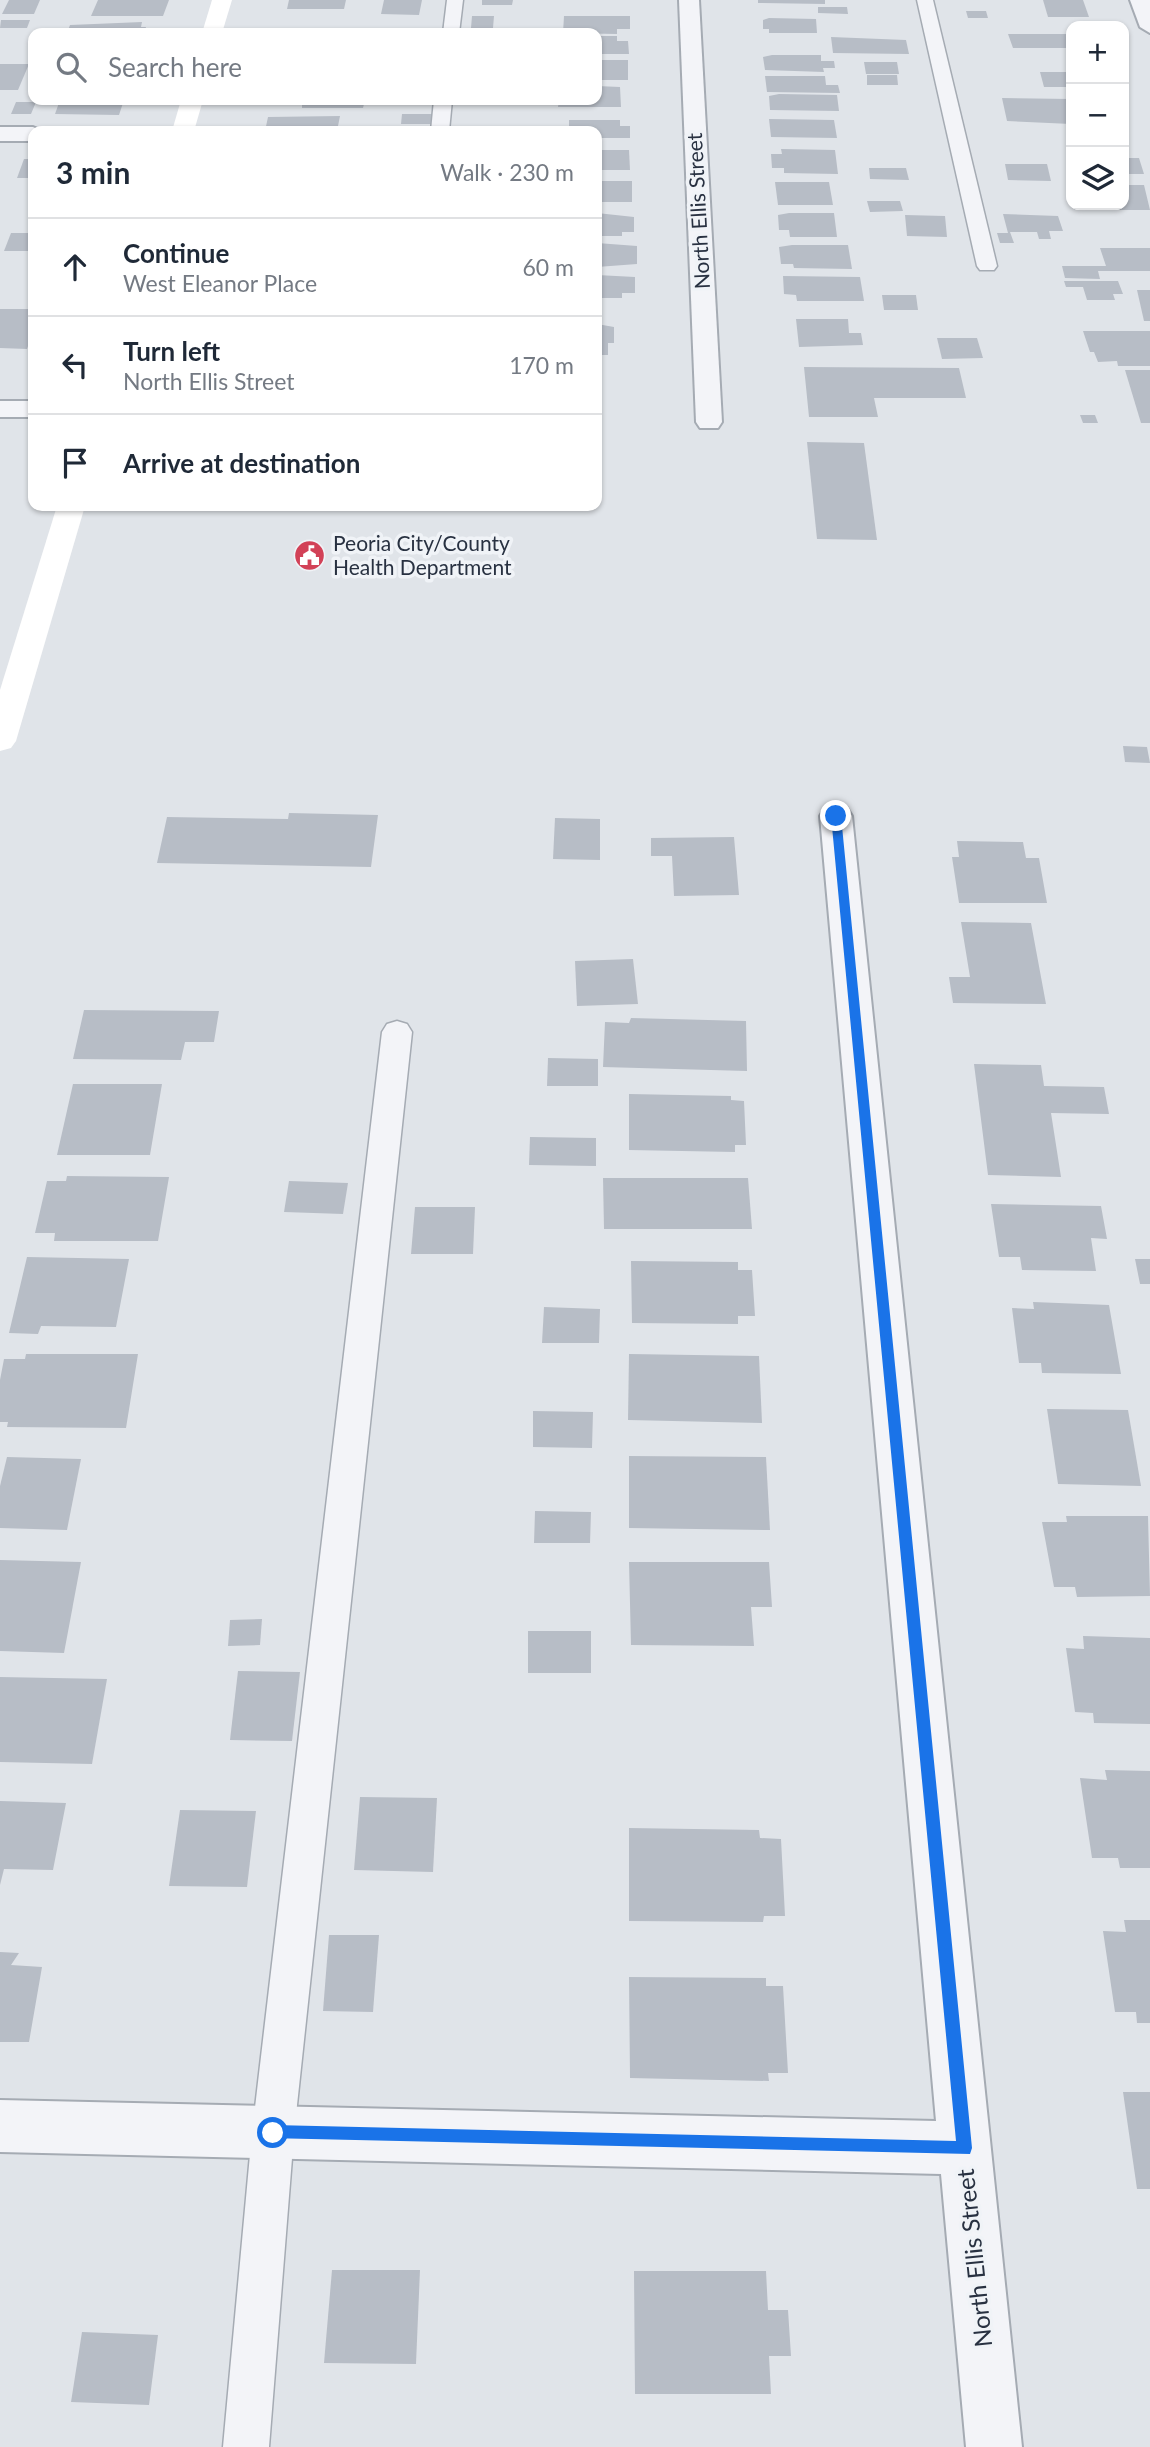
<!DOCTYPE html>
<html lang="en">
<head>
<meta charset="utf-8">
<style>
  body { margin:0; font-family:Lato,sans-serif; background:#f2f2f3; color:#1f2937 }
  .controls { position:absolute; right:21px; top:21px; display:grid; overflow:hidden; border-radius:14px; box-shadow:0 2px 5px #0004 }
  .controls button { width:63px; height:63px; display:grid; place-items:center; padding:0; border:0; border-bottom:2px solid #e0e1e3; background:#fff; color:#1f2937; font:35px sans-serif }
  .stop { position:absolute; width:21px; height:21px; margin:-16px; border:5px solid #1a73e8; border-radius:50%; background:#fff }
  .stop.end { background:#1a73e8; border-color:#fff; box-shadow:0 2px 7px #0008 }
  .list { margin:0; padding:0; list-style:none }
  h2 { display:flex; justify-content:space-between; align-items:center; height:91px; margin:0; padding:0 28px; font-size:30px }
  h2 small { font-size:23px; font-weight:400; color:#747a83 }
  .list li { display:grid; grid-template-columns:46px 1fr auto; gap:21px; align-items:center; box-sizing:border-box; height:98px; padding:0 28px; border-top:2px solid #e0e1e3 }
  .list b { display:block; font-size:26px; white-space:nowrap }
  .list p { margin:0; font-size:23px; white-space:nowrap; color:#747a83 }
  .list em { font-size:23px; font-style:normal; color:#747a83 }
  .icon { flex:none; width:38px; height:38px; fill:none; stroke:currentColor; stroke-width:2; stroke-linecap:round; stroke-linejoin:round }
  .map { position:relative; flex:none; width:1150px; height:2447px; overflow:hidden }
  .search { position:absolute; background:#fff; box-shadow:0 2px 5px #0004; left:28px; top:28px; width:574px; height:77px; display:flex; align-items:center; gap:18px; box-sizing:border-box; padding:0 24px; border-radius:14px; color:#747a83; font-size:26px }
  .panel { position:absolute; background:#fff; box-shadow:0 2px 5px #0004; left:28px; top:126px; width:574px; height:385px; border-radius:14px }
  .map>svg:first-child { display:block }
  .building { fill:#b7bdc6 }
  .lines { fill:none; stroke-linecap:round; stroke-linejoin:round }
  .lane-casing { stroke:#a5abb3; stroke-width:3 }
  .street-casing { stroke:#a5abb3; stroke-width:4 }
  .lane { fill:#f3f4f8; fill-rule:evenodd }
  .street { fill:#f3f4f8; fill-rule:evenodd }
  .secondary { fill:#fff; fill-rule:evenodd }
  .route { fill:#1a73e8 }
  .labels { text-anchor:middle; stroke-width:7; stroke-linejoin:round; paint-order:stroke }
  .far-street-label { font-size:21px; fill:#283141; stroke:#f0f3f7 }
  .far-poi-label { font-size:21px; fill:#283141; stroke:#f0f3f7; text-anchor:start }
  .street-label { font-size:24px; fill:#283141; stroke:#f0f3f7 }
</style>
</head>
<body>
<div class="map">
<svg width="1150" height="2447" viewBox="0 0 1150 2447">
  <rect width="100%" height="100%" fill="#e0e4e9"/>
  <g class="building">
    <polygon points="9,0 40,0 34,14 2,14"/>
    <polygon points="98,0 169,0 163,16 91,16"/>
    <polygon points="289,0 346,0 344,9 287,9"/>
    <polygon points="384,0 422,0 419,15 381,14"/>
    <polygon points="482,0 513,0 512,5 482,5"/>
    <polygon points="758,0 825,0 825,4 758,3"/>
    <polygon points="1043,0 1083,0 1089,17 1048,17"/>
    <polygon points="818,7 847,7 848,14 818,13"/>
    <polygon points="966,11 986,11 988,18 968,18"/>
    <polygon points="472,16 494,16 493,28 471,28"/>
    <polygon points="564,16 630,16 630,29 617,29 617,34 563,33"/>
    <polygon points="769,18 816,19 817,33 769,33 769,29 763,29 763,20"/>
    <polygon points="1,20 30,20 27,28 0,28"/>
    <polygon points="142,22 141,27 146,27 144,33 67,33 70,25"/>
    <polygon points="1008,34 1071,34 1071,48 1013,48"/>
    <polygon points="597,36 617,36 617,41 628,41 629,54 597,54"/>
    <polygon points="831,37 906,40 909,54 833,53"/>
    <polygon points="772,55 821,55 821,61 834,61 835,68 823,68 824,72 765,70 763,57"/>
    <rect x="597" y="60" width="31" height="20"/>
    <polygon points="864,62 897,62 899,74 866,74"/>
    <polygon points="0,64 29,64 18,90 0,90"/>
    <polygon points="1040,72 1071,72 1071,87 1044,87"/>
    <polygon points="867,75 897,75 898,85 867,85"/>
    <polygon points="765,76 825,76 826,85 838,85 840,93 767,92"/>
    <polygon points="597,86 620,87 621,107 558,107 559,100 597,100"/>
    <polygon points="779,94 837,95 839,111 770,110 769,96"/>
    <polygon points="1002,98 1071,99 1071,124 1007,121"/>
    <polygon points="60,100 124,100 119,115 55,114"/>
    <polygon points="274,100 365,100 363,108 302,108 302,105 272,105"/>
    <polygon points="16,102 36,102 31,114 11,114"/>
    <polygon points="402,114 437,114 436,124 401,124"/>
    <polygon points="340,116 337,131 265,131 268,117"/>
    <polygon points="769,119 834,120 837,138 771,137"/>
    <polygon points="569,120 620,120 620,126 630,126 630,138 597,138 597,131 569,131"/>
    <polygon points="781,149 835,150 838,174 784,173 784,168 772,168 771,154 782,154"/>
    <polygon points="597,150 629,150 630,170 597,170"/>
    <polygon points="1124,152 1126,158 1139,158 1144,174 1124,174"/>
    <polygon points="24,159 33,159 33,178 17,178"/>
    <polygon points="1005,164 1047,164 1051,181 1008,180"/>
    <polygon points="869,168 906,168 909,180 870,179"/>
    <rect x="597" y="181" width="35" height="21"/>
    <polygon points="775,182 829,182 833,205 778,205"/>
    <polygon points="1124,185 1144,185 1150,210 1107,210 1106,205 1124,205"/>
    <polygon points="867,201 900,201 903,211 870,212"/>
    <polygon points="597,213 634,217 634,232 622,232 622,236 597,236"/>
    <polygon points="789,213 834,213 837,237 790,237 789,230 779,230 778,215"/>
    <polygon points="1003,214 1058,216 1063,231 1049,231 1051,239 1039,239 1037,232 1010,232 1014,243 1000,243 997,233 1008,233"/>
    <polygon points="905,215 945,216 947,237 907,236"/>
    <polygon points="11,233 33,233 33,251 4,251"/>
    <polygon points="597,243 637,246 637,264 597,267"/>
    <polygon points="792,245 848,245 852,269 794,268 793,264 781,264 779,247"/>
    <polygon points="1100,248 1150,248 1150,271 1098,271 1100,279 1065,278 1062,266 1106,266"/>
    <polygon points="597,275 635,277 635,293 622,293 622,298 597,298"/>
    <polygon points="783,276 860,277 864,301 797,301 796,295 784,294"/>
    <polygon points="1064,281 1118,281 1123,294 1113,294 1115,300 1087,300 1083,287 1066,287"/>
    <polygon points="1137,290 1150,290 1150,321 1144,321"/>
    <polygon points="882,295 916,295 918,310 884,310"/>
    <polygon points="0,309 33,309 33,332 27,349 0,348"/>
    <polygon points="796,319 848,319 849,333 861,333 863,345 799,347"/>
    <polygon points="597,324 614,327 614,343 608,343 608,355 597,355"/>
    <polygon points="1083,331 1150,331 1150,366 1118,366 1117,361 1098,362 1094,352 1090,352"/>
    <polygon points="937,338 977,338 983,358 942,359"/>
    <polygon points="804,367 959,368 966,398 874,398 878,417 809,417"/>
    <polygon points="1125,370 1150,370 1150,423 1141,423"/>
    <polygon points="1080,415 1095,415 1098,423 1083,423"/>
    <polygon points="807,442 864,443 877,540 817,539"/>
    <polygon points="1123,746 1147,747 1150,763 1125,762"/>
    <polygon points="289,813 378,815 371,867 157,863 167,817 288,819"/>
    <polygon points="555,818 600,819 600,860 553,859"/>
    <polygon points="734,837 739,895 674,896 672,856 651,856 651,838"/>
    <polygon points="957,841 1023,842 1026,858 1039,858 1047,903 959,903 952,857 959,857"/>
    <polygon points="961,922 1031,923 1046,1004 953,1003 949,977 970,977"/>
    <polygon points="633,959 638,1004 577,1006 575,961"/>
    <polygon points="84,1010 219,1011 214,1042 185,1042 181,1060 73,1059"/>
    <polygon points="631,1018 746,1021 747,1071 603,1067 605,1022 629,1023"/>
    <polygon points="548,1058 598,1059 598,1086 547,1086"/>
    <polygon points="974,1064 1041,1065 1044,1086 1104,1087 1109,1114 1051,1113 1061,1177 988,1175"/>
    <polygon points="73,1084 162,1084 150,1155 57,1155"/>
    <polygon points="629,1094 731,1096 731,1100 744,1101 746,1145 735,1145 735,1152 629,1150"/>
    <polygon points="530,1137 596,1138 596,1166 529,1165"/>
    <polygon points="67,1176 169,1177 158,1241 54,1241 55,1233 35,1233 47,1181 66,1181"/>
    <polygon points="603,1178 748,1178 752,1229 604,1229"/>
    <polygon points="289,1181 348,1183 343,1214 284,1212"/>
    <polygon points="991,1204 1101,1206 1107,1239 1091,1238 1096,1271 1022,1270 1020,1257 999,1257"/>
    <polygon points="415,1207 475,1207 473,1254 411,1254"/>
    <polygon points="27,1257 129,1259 116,1327 41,1326 38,1334 9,1333"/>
    <polygon points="1135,1259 1150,1259 1150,1284 1140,1284"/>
    <polygon points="631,1261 738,1262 738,1270 752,1270 755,1316 738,1316 738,1324 632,1323"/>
    <polygon points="1033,1302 1109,1305 1121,1374 1042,1373 1041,1363 1019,1363 1012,1308 1034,1309"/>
    <polygon points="544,1307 600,1309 599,1343 542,1343"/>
    <polygon points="26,1354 138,1354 126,1428 7,1427 8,1422 0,1422 0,1380 4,1359 25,1359"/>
    <polygon points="629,1354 759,1356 762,1423 628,1420"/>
    <polygon points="1047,1409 1128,1410 1141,1486 1058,1484"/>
    <polygon points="533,1411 593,1412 592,1448 533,1447"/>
    <polygon points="629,1456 766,1457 770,1530 629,1528"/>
    <polygon points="7,1457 81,1459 67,1530 0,1528 0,1486"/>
    <polygon points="535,1511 591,1512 590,1543 534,1543"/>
    <polygon points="1066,1516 1148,1516 1150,1596 1077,1597 1075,1587 1054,1587 1042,1522 1067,1522"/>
    <polygon points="0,1560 81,1562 64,1653 0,1651"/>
    <polygon points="629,1562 769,1562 772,1607 751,1607 754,1646 631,1645"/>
    <polygon points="262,1619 260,1645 228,1646 230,1620"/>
    <rect x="528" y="1631" width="63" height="42"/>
    <polygon points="1083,1636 1150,1638 1150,1724 1094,1723 1093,1713 1075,1712 1066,1648 1084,1649"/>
    <polygon points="238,1671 300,1672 292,1741 230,1740"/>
    <polygon points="0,1677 107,1679 92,1764 0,1762"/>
    <polygon points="1105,1770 1150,1771 1150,1868 1120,1868 1118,1858 1092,1858 1080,1778 1107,1780"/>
    <polygon points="360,1797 437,1798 433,1872 354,1870"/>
    <polygon points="0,1801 66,1803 53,1870 4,1869 0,1885"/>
    <polygon points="180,1810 256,1811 247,1887 169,1886"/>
    <polygon points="629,1828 759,1830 760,1838 781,1839 785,1916 764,1916 763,1922 629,1921"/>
    <polygon points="1124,1920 1150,1920 1150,2023 1137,2023 1136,2012 1115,2012 1103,1931 1126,1932"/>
    <polygon points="329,1935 379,1935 373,2012 323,2011"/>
    <polygon points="0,1952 19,1953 11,1965 42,1967 29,2042 0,2042"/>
    <polygon points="629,1977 766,1978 766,1986 783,1986 788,2073 768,2073 769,2081 630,2078"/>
    <polygon points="1123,2092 1150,2092 1150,2189 1137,2189"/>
    <polygon points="332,2270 420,2270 416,2364 324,2363"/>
    <polygon points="634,2271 766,2271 768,2310 788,2310 791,2356 769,2356 771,2394 635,2394"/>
    <polygon points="82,2332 158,2335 149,2405 71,2402"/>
  </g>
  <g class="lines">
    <defs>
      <g id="lane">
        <polygon points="447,0 463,0 459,33 443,33"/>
        <polygon points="917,0 933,0 997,266 994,270 980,270 977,266"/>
        <polygon points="434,100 452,100 449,131 431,131"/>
        <polygon points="397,1021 407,1024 412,1032 294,2133 269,2447 223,2447 252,2133 382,1032 387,1024"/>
      </g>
      <g id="street">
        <polygon points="679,0 699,0 722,422 718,428 700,428 696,422"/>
        <polygon points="1130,0 1150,0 1150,33 1140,27"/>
        <polygon points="0,127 33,127 42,131 33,131 33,141 0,141"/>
        <rect x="0" y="401" width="33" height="16"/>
        <polygon points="836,805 847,808 852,816 1022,2447 966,2447 941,2174 0,2152 0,2100 936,2121 820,816 825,808"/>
      </g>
    </defs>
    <use href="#lane" class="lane-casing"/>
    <use href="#street" class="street-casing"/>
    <use href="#lane" class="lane"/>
    <use href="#street" class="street"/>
    <g class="secondary">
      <polygon points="212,0 232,0 222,33 202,33"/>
      <polygon points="181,100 203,100 194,131 172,131"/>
      <polygon points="57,506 85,506 16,741 11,748 0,751 0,690"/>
    </g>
  </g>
  <polygon class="route" points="836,812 841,816 972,2148 970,2154 267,2138 267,2127 273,2125 956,2141 831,816"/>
  <defs>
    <symbol id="civic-disc" viewBox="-11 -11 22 22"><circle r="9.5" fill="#d24157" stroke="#f0f3f7"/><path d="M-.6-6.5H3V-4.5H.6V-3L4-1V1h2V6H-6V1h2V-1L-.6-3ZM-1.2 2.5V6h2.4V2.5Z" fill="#fff"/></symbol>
  </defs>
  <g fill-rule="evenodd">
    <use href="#civic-disc" x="292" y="538" width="35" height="35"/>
  </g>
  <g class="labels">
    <g class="far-street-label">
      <text transform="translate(699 211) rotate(-93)" y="7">North Ellis Street</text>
    </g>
    <g class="far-poi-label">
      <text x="333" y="551">Peoria City/County<tspan x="333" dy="24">Health Department</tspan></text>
    </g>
    <g class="street-label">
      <text transform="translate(975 2258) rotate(-96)" y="8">North Ellis Street</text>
    </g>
  </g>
</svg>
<div class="controls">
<button>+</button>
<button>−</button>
<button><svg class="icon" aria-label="layers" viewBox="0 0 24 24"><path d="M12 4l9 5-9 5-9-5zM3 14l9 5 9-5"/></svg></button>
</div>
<div class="stop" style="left:273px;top:2133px"></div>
<div class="stop end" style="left:836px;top:816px"></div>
<div class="search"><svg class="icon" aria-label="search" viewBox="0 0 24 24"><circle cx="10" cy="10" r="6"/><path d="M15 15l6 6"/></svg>Search here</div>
<section class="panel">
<h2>3 min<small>Walk · 230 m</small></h2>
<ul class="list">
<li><svg class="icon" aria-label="ahead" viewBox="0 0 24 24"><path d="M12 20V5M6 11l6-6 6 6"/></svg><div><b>Continue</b><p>West Eleanor Place</p></div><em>60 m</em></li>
<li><svg class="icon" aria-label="left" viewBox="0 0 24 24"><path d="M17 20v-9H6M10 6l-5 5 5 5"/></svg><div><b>Turn left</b><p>North Ellis Street</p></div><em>170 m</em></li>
<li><svg class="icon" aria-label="arrive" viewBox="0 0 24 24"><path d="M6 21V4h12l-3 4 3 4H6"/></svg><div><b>Arrive at destination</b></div></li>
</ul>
</section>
</div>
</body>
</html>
